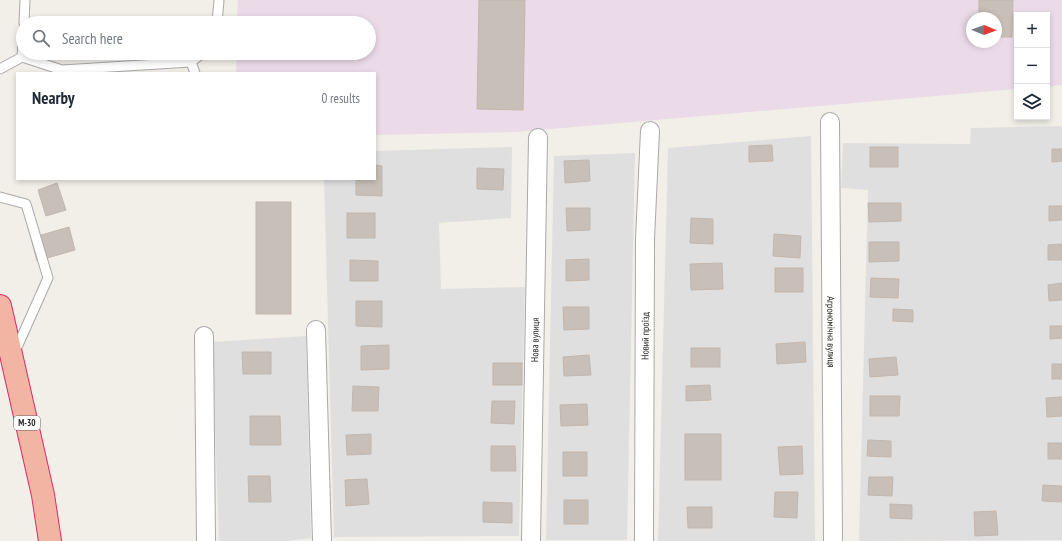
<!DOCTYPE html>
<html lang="en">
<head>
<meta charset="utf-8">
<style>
  body { margin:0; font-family:"PT Sans Narrow",sans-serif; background:#f6f6f7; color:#1f2937 }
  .controls { position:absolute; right:12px; top:12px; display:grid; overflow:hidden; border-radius:0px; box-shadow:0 2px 6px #0003 }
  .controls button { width:36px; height:36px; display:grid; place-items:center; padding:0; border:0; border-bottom:1px solid #e0e1e3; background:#fff; color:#1f2937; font:20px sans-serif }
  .compass { position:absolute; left:966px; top:12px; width:36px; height:36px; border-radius:50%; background:#fff; box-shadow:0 2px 6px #0003; rotate:91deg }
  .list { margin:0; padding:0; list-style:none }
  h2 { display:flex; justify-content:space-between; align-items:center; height:52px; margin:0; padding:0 16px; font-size:17px }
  h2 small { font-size:13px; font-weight:400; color:#747a83 }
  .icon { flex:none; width:22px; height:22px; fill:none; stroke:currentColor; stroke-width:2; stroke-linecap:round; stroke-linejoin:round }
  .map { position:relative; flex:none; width:1062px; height:541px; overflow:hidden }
  .search { position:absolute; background:#fff; box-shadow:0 2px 6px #0003; left:16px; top:16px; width:360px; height:44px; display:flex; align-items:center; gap:10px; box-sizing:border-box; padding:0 14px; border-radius:22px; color:#747a83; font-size:15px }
  .panel { position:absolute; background:#fff; box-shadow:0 2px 6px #0003; left:16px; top:72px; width:360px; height:108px; border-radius:0px }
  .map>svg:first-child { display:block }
  .residential { fill:#e0dfdf }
  .industrial { fill:#ebdbe8; fill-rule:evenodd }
  .building { fill:#c7bfb8; stroke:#c4b6ab }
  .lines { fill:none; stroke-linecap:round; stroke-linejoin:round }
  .service-casing { stroke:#a9a9a9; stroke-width:11 }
  .minor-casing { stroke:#a9a9a9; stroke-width:20 }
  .trunk-casing { stroke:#dc2a67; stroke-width:24 }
  .service { stroke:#fff; stroke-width:9 }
  .minor { stroke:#fff; stroke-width:18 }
  .trunk { stroke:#f2b4a3; stroke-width:22 }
  .labels { text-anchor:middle; stroke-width:3; stroke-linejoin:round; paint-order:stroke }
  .shield { fill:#fff; stroke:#646464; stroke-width:1 }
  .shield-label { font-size:9px; font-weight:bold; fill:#222 }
  .street-label { font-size:10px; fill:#222; stroke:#fff }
</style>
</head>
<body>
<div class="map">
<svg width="1062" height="541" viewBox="0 0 1062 541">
  <rect width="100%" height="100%" fill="#f2efe9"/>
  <g class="residential">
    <polygon points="1062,126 1062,540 859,541 868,190 841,188 843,143 970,144 971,128"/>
    <polygon points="811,136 815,541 658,541 668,148"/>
    <polygon points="512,147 511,218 439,223 441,289 525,287 519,536 334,537 324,179 375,179 375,151"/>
    <polygon points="635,153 627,540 546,540 554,156"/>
    <polygon points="306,336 311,538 287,541 219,541 212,342"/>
  </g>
  <path class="industrial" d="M238 0H1062V85L1047 87V15H1017V89L516 132 375 135V73H236L237 53H369V23H237ZM972 18H996V42H972Z"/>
  <g class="building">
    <polygon points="479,0 525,0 523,110 477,109"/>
    <polygon points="979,0 1013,0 1012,37 996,37 996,18 979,18"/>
    <polygon points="772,145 773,161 749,162 749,146"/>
    <rect x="870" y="147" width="28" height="20"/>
    <polygon points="1052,149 1062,149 1062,161 1052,162"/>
    <polygon points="589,160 590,181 565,183 564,161"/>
    <polygon points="375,165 382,166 382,196 356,195 356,179 375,179"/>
    <polygon points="477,168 504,169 503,190 477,189"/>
    <polygon points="57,183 66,210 46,216 38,190"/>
    <rect x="256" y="202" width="35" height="112"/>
    <polygon points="868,203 901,203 901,221 869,222"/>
    <polygon points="1049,206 1062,206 1062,220 1049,221"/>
    <polygon points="566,208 590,208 590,230 567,231"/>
    <rect x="347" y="213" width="28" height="25"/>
    <polygon points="691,218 713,219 713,244 690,243"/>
    <polygon points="69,227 75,250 37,261 31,238"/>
    <polygon points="774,234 801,236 800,258 773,256"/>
    <polygon points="869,242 899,242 899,261 869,262"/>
    <polygon points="1062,244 1062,260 1048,260 1048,245"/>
    <polygon points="589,259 589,280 566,281 566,260"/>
    <polygon points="350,260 378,261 378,281 350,281"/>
    <polygon points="722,263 723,289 691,290 690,264"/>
    <rect x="775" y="268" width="28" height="24"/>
    <polygon points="871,278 899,279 898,298 870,297"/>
    <polygon points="1062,283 1062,300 1049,301 1048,285"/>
    <polygon points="356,301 382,301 382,327 356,326"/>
    <polygon points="563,307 589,307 589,329 564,330"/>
    <polygon points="893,309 913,310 913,322 893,321"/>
    <polygon points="1050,326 1062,326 1062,338 1050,339"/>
    <polygon points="805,342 806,362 777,364 776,344"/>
    <polygon points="389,345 389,369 361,370 361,346"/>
    <rect x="691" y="348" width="29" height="19"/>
    <polygon points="242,352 271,352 271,374 243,374"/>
    <polygon points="589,355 591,375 564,376 563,357"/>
    <polygon points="896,357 898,375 870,377 869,359"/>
    <rect x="493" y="363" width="29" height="22"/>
    <rect x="1052" y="364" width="10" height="15"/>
    <polygon points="710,385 711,400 686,401 686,386"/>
    <polygon points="353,386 379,387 378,411 352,411"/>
    <polygon points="870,396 900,396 899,416 870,416"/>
    <polygon points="1062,397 1062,416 1047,417 1046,398"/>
    <polygon points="492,401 515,401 514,424 491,423"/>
    <polygon points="587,404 588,425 561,426 560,405"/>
    <polygon points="250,416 280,416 281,445 250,445"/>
    <polygon points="371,434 371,454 347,455 346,435"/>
    <rect x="685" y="434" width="36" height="46"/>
    <polygon points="868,440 891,441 891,457 867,456"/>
    <rect x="1048" y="443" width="14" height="16"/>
    <polygon points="491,446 515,446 516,471 491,471"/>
    <polygon points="802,446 803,474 780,475 778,447"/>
    <rect x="563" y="452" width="24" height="24"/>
    <polygon points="248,476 270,476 271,502 249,502"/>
    <polygon points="869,477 893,477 892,496 868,495"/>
    <polygon points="367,479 369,504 346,506 345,480"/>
    <polygon points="1043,485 1062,486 1062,502 1042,501"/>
    <polygon points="775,492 798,492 797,518 774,517"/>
    <rect x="564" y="500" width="24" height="24"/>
    <polygon points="483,502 512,503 512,523 483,522"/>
    <polygon points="890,504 912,505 912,519 890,518"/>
    <polygon points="687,507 712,507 712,528 688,528"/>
    <polygon points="996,511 998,535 975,536 974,512"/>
  </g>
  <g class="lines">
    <defs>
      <g id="service">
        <polyline points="24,23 25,0"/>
        <polyline points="217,23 219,0"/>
        <polyline points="22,57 62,70 191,62"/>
        <polyline points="0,69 22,57 23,42"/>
        <polyline points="195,73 191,62 203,53"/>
        <polyline points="0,197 26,204 48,278 14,354"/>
      </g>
      <g id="minor">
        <path id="s1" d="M830 122 833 541"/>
        <polyline points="316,330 322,541"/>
        <polyline points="204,336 206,541"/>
        <path id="s2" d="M531 541 538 138"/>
        <path id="s3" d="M644 541 645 239 650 131"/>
      </g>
      <polyline id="trunk" points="0,306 43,495 50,541"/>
    </defs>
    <use href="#service" class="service-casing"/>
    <use href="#minor" class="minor-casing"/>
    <use href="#trunk" class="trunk-casing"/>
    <use href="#service" class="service"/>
    <use href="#minor" class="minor"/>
    <use href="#trunk" class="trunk"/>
  </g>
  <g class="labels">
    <rect class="shield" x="14" y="416" width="26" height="14" rx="3"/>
    <g class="shield-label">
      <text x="27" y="426">М-30</text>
    </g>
    <g class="street-label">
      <text dy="4" stroke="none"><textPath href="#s1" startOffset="210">Агрономічна вулиця</textPath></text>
      <text dy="4" stroke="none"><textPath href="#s3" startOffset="205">Новий проїзд</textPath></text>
      <text dy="4" stroke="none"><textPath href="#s2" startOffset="201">Нова вулиця</textPath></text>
    </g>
  </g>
</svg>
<div class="controls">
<button>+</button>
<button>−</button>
<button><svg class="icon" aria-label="layers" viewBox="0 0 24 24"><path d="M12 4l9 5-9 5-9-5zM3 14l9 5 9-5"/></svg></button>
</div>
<svg class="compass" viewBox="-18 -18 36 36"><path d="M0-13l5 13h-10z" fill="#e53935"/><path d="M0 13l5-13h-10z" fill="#747a83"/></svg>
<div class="search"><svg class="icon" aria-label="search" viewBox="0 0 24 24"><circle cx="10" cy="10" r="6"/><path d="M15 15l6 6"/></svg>Search here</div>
<section class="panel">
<h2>Nearby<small>0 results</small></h2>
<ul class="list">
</ul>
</section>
</div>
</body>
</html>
